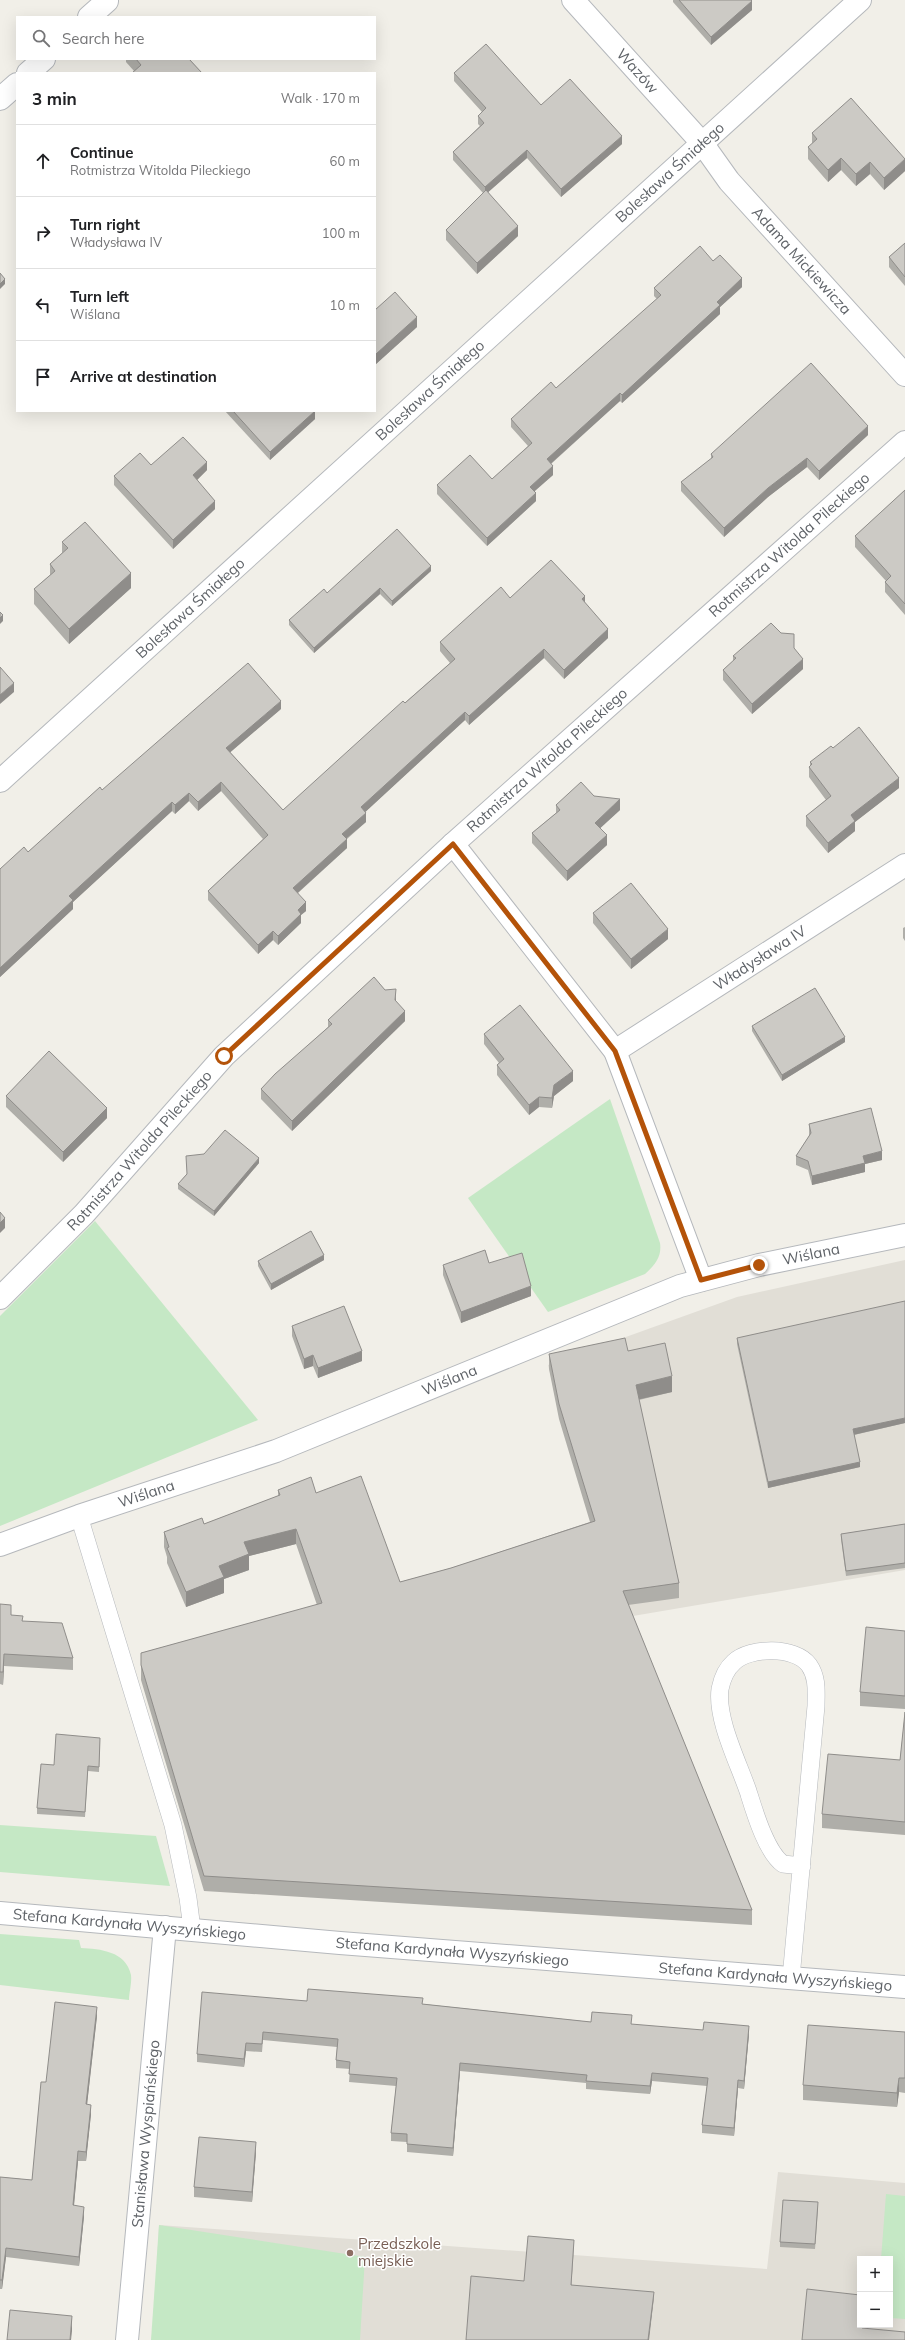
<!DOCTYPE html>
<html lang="en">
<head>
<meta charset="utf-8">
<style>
  body { margin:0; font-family:Mulish,sans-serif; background:#f6f6f6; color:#202124 }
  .controls { position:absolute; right:12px; bottom:12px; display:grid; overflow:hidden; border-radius:0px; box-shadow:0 4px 16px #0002 }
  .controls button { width:36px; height:36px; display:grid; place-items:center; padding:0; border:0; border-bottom:1px solid #e0e0e0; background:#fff; color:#202124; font:20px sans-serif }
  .stop { position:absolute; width:12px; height:12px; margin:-9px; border:3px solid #b45309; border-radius:50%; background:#fff }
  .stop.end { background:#b45309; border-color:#fff; box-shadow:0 1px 4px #0008 }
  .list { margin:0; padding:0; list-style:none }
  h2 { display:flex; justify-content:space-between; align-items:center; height:52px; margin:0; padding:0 16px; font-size:17px }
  h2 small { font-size:13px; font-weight:400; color:#757577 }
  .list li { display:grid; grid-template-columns:26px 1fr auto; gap:12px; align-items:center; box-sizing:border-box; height:72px; padding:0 16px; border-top:1px solid #e0e0e0 }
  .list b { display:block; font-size:15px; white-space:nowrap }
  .list p { margin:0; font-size:13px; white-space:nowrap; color:#757577 }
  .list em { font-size:13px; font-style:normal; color:#757577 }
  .icon { flex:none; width:22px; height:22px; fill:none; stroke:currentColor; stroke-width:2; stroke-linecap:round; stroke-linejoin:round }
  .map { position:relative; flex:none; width:905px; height:2340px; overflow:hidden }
  .search { position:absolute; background:#fff; box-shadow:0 4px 16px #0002; left:16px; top:16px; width:360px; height:44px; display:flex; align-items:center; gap:10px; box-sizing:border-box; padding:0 14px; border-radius:0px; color:#757577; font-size:15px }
  .panel { position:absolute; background:#fff; box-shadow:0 4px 16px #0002; left:16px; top:72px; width:360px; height:340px; border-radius:0px }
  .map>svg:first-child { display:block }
  .education { fill:#e1ded6; fill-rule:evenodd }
  .green { fill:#c5e8c5 }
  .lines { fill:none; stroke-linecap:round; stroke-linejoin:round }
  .service-casing { stroke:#b5b8bc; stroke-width:18 }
  .minor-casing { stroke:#b5b8bc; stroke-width:24 }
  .tertiary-casing { stroke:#b5b8bc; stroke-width:24 }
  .service { stroke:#fff; stroke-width:17 }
  .minor { stroke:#fff; stroke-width:22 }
  .tertiary { stroke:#fff; stroke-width:22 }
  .wall { fill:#afaea9 }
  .shaded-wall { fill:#8f8d8a }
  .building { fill:#cccac5; stroke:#8f8d8a }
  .route { stroke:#b45309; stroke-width:5 }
  .education-dot { fill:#8d6e63; stroke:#fff; stroke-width:1.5 }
  .labels { text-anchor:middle; stroke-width:3; stroke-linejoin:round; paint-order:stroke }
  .street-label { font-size:15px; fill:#5f6368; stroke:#fff }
  .education-label { font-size:15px; fill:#785e54; stroke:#fff; text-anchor:start }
</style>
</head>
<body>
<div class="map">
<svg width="905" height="2340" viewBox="0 0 905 2340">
  <rect width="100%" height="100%" fill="#f1efe8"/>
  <g class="education">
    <polygon points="905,1260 905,1570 627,1617 573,1462 548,1365 737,1297"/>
    <path d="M778 2172 905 2183V2340H153L159 2225 767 2269ZM860 2259H890V2325H860Z"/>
  </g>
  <g class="green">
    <path d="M610 1099 660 1243C662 1257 655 1265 645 1274L548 1312 468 1198Z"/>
    <polygon points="95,1221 258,1420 0,1526 0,1316"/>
    <polygon points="0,1825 156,1836 170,1886 0,1872"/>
    <path d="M0 1934 79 1940 81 1948C100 1949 126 1951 131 1975 132 1983 129 1993 129 2000L0 1985Z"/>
    <polygon points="886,2194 905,2196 905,2319 890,2318 890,2259 881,2259"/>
    <polygon points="159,2225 365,2257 360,2340 151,2340"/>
  </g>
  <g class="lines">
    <defs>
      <g id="service">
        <polyline points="79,1516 173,1825 188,1898 192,1929"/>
        <path d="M791 1978 816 1706C816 1692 818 1678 809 1665 795 1646 750 1647 734 1662 726 1669 722 1679 720 1689 716 1719 738 1762 748 1791 754 1810 766 1852 783 1864L802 1866"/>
      </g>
      <g id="minor">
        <path id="s1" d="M573 0 702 143 729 181 905 375"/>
        <polyline points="89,17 107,1"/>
        <polyline points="28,73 44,59"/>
        <polyline points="0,99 17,84"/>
        <path id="s2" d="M0 781 860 0"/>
        <polyline points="453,844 615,1051 701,1280"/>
        <path id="s3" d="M615 1051 905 865"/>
        <path id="s4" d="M0 1298 84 1214 224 1056 453 844 905 442"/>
        <path id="s5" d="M0 1545 79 1516 276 1451 680 1286 759 1265 905 1235"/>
        <path id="s6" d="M127 2340 165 1927"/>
      </g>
      <g id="tertiary">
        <path id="s7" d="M0 1913 340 1943 905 1987"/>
      </g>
    </defs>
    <use href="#service" class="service-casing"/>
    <use href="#minor" class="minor-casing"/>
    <use href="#tertiary" class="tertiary-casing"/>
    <use href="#service" class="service"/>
    <use href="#minor" class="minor"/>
    <use href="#tertiary" class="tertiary"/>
  </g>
  <g class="wall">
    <polygon points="673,0 751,0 752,10 711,45 673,2"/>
    <polygon points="126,59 189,59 134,71 126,62"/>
    <polygon points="454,73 541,105 622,144 561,197 527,158 488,192 518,236 477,274 446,240 446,230 483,193 453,160 453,152 480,126 478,124 478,116 482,112 454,81"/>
    <polygon points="812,133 905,171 884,190 870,174 856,186 841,170 828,182 808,159 808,147 812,144"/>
    <polygon points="905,243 905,286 889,267 889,257"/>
    <polygon points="713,261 742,287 720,307 720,314 622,403 620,401 551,464 553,475 535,491 536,501 487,546 437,494 437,485 492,479 528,446 511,427 511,419 556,388 657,299 654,296 654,288"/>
    <polygon points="375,310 417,327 376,364 375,363"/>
    <polygon points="225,411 315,411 315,419 270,460"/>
    <polygon points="868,435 819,480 807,467 768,497 724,537 681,491 681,482 711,459 711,454"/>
    <polygon points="151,465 207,470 197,480 215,509 173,549 114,485 114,476"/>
    <polygon points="905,490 905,615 885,592 885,582 886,581 855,547 855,536"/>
    <polygon points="62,542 131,588 69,644 34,604 34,589 50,575 50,564 62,553"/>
    <polygon points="431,571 392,606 380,594 314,653 289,625 289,620 327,593"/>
    <polygon points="510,598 585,603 608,638 564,679 544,658 469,725 465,720 365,812 366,822 347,839 347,848 298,893 306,911 301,915 301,923 278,945 273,940 258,954 208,900 208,891 263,839 221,791 198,811 189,801 175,814 172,811 73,902 73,909 0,977 0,869 28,852 102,790 281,709 230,752 283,810 450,663 440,651 440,642"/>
    <polygon points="781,633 794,648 803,669 752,714 723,680 723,670 733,661 733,656"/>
    <polygon points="833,748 899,788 855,822 855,831 828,853 806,826 806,816 826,800 809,777 809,767 810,766 810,762"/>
    <polygon points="594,796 620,810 600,828 607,845 567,881 532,843 532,833 556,813 556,805"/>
    <polygon points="593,913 668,939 631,969 593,923"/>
    <polygon points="905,927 905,941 903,938 903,928"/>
    <polygon points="385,990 396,999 396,1001 405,1021 292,1131 261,1099 261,1089 328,1027 328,1020"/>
    <polygon points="752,1026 845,1042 782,1081 752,1031"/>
    <polygon points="484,1034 573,1081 554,1096 552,1108 539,1107 529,1115 497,1075 497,1065 499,1063 484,1044"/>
    <polygon points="6,1096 107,1118 63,1162 6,1107"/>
    <polygon points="809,1124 882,1160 865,1164 865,1172 812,1185 808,1170 796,1165 796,1156 809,1136"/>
    <polygon points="204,1154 259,1163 214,1216 178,1189 178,1184"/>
    <polygon points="324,1260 271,1290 258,1266 258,1261"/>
    <polygon points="489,1263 531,1296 461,1323 443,1275 443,1265"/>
    <polygon points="292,1326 362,1361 318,1378 313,1366 304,1369 292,1336"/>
    <polygon points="737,1338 905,1423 854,1435 860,1467 768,1488 737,1344"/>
    <polygon points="628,1351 672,1392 639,1400 679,1583 679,1598 628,1605 752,1910 752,1925 204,1891 141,1680 141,1653 317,1605 296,1544 249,1556 249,1570 224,1579 224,1593 186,1607 167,1563 167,1557 164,1547 164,1532 204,1524 278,1496 278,1490 316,1493 400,1582 451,1568 590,1522 559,1419 549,1369 549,1354"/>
    <polygon points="905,1524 905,1568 846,1576 841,1539 841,1534"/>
    <polygon points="0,1604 11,1615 23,1621 73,1658 73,1670 4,1666 3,1685 0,1684"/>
    <polygon points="905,1631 905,1709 860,1706 860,1692"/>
    <polygon points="905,1712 905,1835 822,1828 822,1814 900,1760"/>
    <polygon points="100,1738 99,1772 88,1771 85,1817 37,1814 37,1808 54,1765"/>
    <polygon points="307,2001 423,2004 591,2022 632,2025 749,2034 744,2089 738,2088 734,2136 702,2133 702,2125 707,2086 652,2081 650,2094 586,2089 586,2083 460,2071 453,2156 407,2152 407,2142 391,2141 391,2133 396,2086 349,2082 350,2069 336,2068 336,2060 337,2047 263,2040 262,2052 246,2051 244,2067 197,2062 197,2054"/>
    <polygon points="97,2016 87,2104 91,2114 86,2161 78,2161 74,2206 84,2216 79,2266 6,2257 2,2289 0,2289 0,2177 32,2180 46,2082"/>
    <polygon points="905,2032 905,2093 899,2092 897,2107 803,2100 803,2085"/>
    <polygon points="256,2152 252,2202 194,2197 194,2187"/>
    <polygon points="818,2208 815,2249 780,2247 780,2242"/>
  </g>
  <g class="shaded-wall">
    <polygon points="752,1 752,10 711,45 711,37"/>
    <polygon points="622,136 622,144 561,197 561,189"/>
    <polygon points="527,150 527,158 485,195 485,187"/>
    <polygon points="841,158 841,170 828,182 828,170"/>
    <polygon points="905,159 905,171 884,190 884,178"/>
    <polygon points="870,162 870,174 856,186 856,174"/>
    <polygon points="518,226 518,236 477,274 477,263"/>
    <polygon points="742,278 742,287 720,307 720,314 622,403 622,395 717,302"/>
    <polygon points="5,279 5,284 0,289 0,284"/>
    <polygon points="417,317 417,327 376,364 376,354"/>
    <polygon points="620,393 620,401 547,467 547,459"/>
    <polygon points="315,411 315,419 270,460 270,452"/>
    <polygon points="868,426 868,435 819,480 819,471"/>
    <polygon points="807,458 807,467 768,497 724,537 724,528 768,488"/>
    <polygon points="207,462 207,470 193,484 193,475"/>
    <polygon points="553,466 553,475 530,495 530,487"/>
    <polygon points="536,493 536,501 487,546 487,538"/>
    <polygon points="215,501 215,509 173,549 173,540"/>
    <polygon points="431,566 431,571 392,606 392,601"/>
    <polygon points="131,573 131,588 69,644 69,629"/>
    <polygon points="380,588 380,594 314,653 314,648"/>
    <polygon points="585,596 585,605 582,599"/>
    <polygon points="3,615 3,621 0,624 0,618"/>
    <polygon points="608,629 608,638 564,679 564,670"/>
    <polygon points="544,649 544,658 469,725 469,716"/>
    <polygon points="803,659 803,669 752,714 752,704"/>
    <polygon points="14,683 14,692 0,704 0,695"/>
    <polygon points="281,701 281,709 226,756 226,748"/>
    <polygon points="465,712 465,720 361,816 361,807"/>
    <polygon points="899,778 899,788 855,822 855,831 828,853 828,843 851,815"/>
    <polygon points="221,782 221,791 198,811 198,802"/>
    <polygon points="189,793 189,801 175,814 175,805"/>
    <polygon points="620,799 620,810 595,833 595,823"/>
    <polygon points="172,802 172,811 73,902 73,909 0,977 0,968 69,896"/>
    <polygon points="366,813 366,822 342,842 342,834"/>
    <polygon points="607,835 607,845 567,881 567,871"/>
    <polygon points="347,839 347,848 293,897 293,888"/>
    <polygon points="306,902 306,911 301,915 301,923 278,945 278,936 298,910"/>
    <polygon points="668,929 668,939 631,969 631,959"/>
    <polygon points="273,931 273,940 258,954 258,945"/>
    <polygon points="396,989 396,999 395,1010 395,1000"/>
    <polygon points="405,1011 405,1021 292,1131 292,1121"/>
    <polygon points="845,1037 845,1042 782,1081 782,1075"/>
    <polygon points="573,1071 573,1081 554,1096 552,1108 552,1098 554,1085"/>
    <polygon points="539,1097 539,1107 529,1115 529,1105"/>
    <polygon points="107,1108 107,1118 63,1162 63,1152"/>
    <polygon points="882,1151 882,1160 865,1164 865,1172 812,1185 812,1176 863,1156"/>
    <polygon points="259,1158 259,1163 214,1216 214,1211"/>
    <polygon points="5,1218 5,1228 0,1233 0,1223"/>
    <polygon points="324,1255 324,1260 271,1290 271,1284"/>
    <polygon points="531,1286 531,1296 461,1323 461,1312"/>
    <polygon points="362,1351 362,1361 318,1378 318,1368"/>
    <polygon points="313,1355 313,1366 304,1369 304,1359"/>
    <polygon points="672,1376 672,1392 636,1400 636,1385"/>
    <polygon points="905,1418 905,1423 853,1435 853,1429"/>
    <polygon points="860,1462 860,1467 768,1488 768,1482"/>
    <polygon points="296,1529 296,1544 249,1556 249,1570 224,1579 224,1593 186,1607 186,1592 219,1566 244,1542"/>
    <polygon points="4,1654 4,1666 3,1685 3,1672"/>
    <polygon points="97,2007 97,2016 86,2114 86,2104"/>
    <polygon points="749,2026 749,2034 744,2089 744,2081"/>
    <polygon points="246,2043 246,2051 244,2067 244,2059"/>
    <polygon points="460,2063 460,2071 453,2156 453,2148"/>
    <polygon points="652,2073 652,2081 650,2094 650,2086"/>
    <polygon points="899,2078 899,2092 897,2107 897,2093"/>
    <polygon points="738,2080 738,2088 734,2136 734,2128"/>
    <polygon points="91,2105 91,2114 86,2161 86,2152"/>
    <polygon points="256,2142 256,2152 252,2202 252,2192"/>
    <polygon points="78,2151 78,2161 73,2215 73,2205"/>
    <polygon points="84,2207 84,2216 79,2266 79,2257"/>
    <polygon points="574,2240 574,2245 571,2290 571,2285"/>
    <polygon points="6,2248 6,2257 2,2289 2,2280"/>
    <polygon points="654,2292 654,2297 649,2340 648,2340"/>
    <polygon points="72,2316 72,2331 71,2340 70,2340"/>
  </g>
  <g class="building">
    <polygon points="679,0 751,0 752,1 711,37"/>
    <polygon points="486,44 541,105 570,79 622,136 561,189 527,150 485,187 453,152 484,123 478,116 486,108 454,73"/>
    <polygon points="136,59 189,59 202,73 132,73 141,65"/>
    <polygon points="851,98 905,159 884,178 870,162 856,174 841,158 828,170 808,147 817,139 812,133"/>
    <polygon points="486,190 518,226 477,263 446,230"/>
    <polygon points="905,243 905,277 889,257"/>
    <polygon points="700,246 713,261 720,255 742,278 717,302 720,305 622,395 620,393 547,459 553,466 530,487 536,493 487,538 437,485 470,455 492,479 532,443 511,419 551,382 556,388 661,295 654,288"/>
    <polygon points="0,273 5,279 0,284"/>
    <polygon points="395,292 417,317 376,354 375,353 375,310"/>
    <polygon points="811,363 868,426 819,471 807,458 768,488 724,528 681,482 713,457 711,454"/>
    <polygon points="233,411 315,411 270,452"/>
    <polygon points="183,437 207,462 193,475 215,501 173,540 114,476 140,453 151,465"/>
    <polygon points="905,490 905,604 885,582 891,576 855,536"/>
    <polygon points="85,522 131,573 69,629 34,589 55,571 50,564 68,548 62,542"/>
    <polygon points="397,529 431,566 392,601 380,588 314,648 289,620 324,589 327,593"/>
    <polygon points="551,560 585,596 582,599 608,629 564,670 544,649 469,716 465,712 361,807 366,813 342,834 347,839 293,888 306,902 298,910 301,914 278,936 273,931 258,945 208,891 268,835 221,782 198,802 189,793 175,805 172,802 69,896 73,900 0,968 0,869 24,847 28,852 100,787 102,790 248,663 281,701 226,748 283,810 403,701 405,703 455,659 440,642 501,587 510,598"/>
    <polygon points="0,612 3,615 0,618"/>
    <polygon points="771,623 781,633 794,634 794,648 803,659 752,704 723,670 736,658 733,656"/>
    <polygon points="0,667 14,683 0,695"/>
    <polygon points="859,727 899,778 851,815 855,821 828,843 806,816 831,796 809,767 812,764 810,762 831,746 833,748"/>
    <polygon points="581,782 594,796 620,799 595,823 607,835 567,871 532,833 560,810 556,805"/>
    <polygon points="631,883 668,929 631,959 593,913"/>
    <polygon points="374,977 385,990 396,989 395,1000 405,1011 292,1121 261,1089 275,1074 332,1024 328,1020"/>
    <polygon points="815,988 845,1037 782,1075 752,1026"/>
    <polygon points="520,1005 573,1071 554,1085 552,1098 539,1097 529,1105 497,1065 504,1059 484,1034"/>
    <polygon points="49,1051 107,1108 63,1152 6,1096"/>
    <polygon points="871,1108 882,1151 863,1156 865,1163 812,1176 808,1161 796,1156 811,1133 809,1124"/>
    <polygon points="225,1130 259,1158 214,1211 178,1184 187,1174 186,1156 204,1154"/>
    <polygon points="0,1212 5,1218 0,1223"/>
    <polygon points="311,1231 324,1255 271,1284 258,1261"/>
    <polygon points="485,1250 489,1263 522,1253 531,1286 461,1312 443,1265"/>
    <polygon points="905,1301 905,1418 853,1429 860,1462 768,1482 737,1338"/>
    <polygon points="344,1306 362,1351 318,1368 313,1355 304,1359 292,1326"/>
    <polygon points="625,1338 628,1351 665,1343 672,1376 636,1385 679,1583 623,1591 752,1910 204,1876 141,1665 141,1653 322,1603 296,1529 244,1542 249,1554 219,1566 224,1577 186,1592 167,1548 169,1547 164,1532 202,1518 204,1524 280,1495 278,1490 311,1477 316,1493 361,1476 400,1582 451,1568 595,1521 559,1404 549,1354"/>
    <polygon points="905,1524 905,1563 846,1571 841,1534"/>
    <polygon points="0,1604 11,1605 11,1615 23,1616 22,1621 62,1623 73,1658 4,1654 3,1672 0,1672"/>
    <polygon points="866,1627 905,1631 905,1696 860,1692"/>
    <polygon points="905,1712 905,1822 822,1814 828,1754 900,1760"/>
    <polygon points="56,1734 100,1738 99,1767 88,1766 85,1812 37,1808 41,1764 54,1765"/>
    <polygon points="308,1989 423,1998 422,2004 591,2022 592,2012 632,2015 631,2024 703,2030 704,2022 749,2026 744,2081 738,2080 734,2128 702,2125 708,2078 652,2073 650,2086 586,2081 587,2075 460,2063 453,2148 407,2144 407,2134 391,2133 397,2078 349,2074 350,2062 336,2060 338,2039 263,2032 262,2044 246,2043 244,2059 197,2054 202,1992 307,2001"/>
    <polygon points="55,2002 97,2007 86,2104 91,2105 86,2152 78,2151 73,2205 84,2207 79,2257 6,2248 2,2280 0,2280 0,2177 32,2180 41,2082 46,2082"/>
    <polygon points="808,2025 905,2032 905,2078 899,2078 897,2093 803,2085"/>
    <polygon points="199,2137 256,2142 252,2192 194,2187"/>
    <polygon points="783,2200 818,2202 815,2244 780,2242"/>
    <polygon points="528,2236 574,2240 571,2285 654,2292 648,2340 466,2340 471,2276 524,2281"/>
    <polygon points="807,2289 860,2295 860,2325 863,2325 862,2328 905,2332 905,2340 802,2340"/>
    <polygon points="10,2310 72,2316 70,2340 7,2340"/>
  </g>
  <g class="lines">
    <polyline class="route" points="224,1056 453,844 615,1051 701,1280 759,1265"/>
  </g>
  <circle class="education-dot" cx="350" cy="2253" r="4"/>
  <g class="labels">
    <g class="street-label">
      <text dy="5" stroke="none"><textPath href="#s1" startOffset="96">Wazów</textPath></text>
      <text dy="5" stroke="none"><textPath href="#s2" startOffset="905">Bolesława Śmiałego</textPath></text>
      <text dy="5" stroke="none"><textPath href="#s1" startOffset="347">Adama Mickiewicza</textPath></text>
      <text dy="5" stroke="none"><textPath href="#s2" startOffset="581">Bolesława Śmiałego</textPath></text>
      <text dy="5" stroke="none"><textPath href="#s4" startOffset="1092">Rotmistrza Witolda Pileckiego</textPath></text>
      <text dy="5" stroke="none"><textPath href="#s2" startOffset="257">Bolesława Śmiałego</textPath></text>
      <text dy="5" stroke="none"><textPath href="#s4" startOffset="768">Rotmistrza Witolda Pileckiego</textPath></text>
      <text dy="5" stroke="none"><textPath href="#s3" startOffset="172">Władysława IV</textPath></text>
      <text dy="5" stroke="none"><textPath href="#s4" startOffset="203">Rotmistrza Witolda Pileckiego</textPath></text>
      <text dy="5" stroke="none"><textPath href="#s5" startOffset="863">Wiślana</textPath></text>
      <text dy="5" stroke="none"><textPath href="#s5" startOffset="479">Wiślana</textPath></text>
      <text dy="5" stroke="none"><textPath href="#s5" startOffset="155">Wiślana</textPath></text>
      <text dy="5" stroke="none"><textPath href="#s7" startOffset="130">Stefana Kardynała Wyszyńskiego</textPath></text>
      <text dy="5" stroke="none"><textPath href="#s7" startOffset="454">Stefana Kardynała Wyszyńskiego</textPath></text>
      <text dy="5" stroke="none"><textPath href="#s7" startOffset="778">Stefana Kardynała Wyszyńskiego</textPath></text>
      <text dy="5" stroke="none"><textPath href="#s6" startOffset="207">Stanisława Wyspiańskiego</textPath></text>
    </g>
    <g class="education-label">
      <text x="358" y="2249">Przedszkole<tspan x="358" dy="17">miejskie</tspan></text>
    </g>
  </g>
</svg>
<div class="controls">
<button>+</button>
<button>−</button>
</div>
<div class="stop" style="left:224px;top:1056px"></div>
<div class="stop end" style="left:759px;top:1265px"></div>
<div class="search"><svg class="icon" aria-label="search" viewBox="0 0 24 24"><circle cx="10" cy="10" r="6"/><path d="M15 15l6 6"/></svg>Search here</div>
<section class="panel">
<h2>3 min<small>Walk · 170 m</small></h2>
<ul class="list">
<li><svg class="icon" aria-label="ahead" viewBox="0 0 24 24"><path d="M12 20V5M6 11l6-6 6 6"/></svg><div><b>Continue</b><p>Rotmistrza Witolda Pileckiego</p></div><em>60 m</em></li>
<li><svg class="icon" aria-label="right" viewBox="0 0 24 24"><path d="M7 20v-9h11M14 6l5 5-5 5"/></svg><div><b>Turn right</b><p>Władysława IV</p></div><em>100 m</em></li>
<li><svg class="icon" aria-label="left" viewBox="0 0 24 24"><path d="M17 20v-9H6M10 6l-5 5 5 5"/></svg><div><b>Turn left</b><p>Wiślana</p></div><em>10 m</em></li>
<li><svg class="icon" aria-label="arrive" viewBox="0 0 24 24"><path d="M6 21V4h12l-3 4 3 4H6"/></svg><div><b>Arrive at destination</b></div></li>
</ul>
</section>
</div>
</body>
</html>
